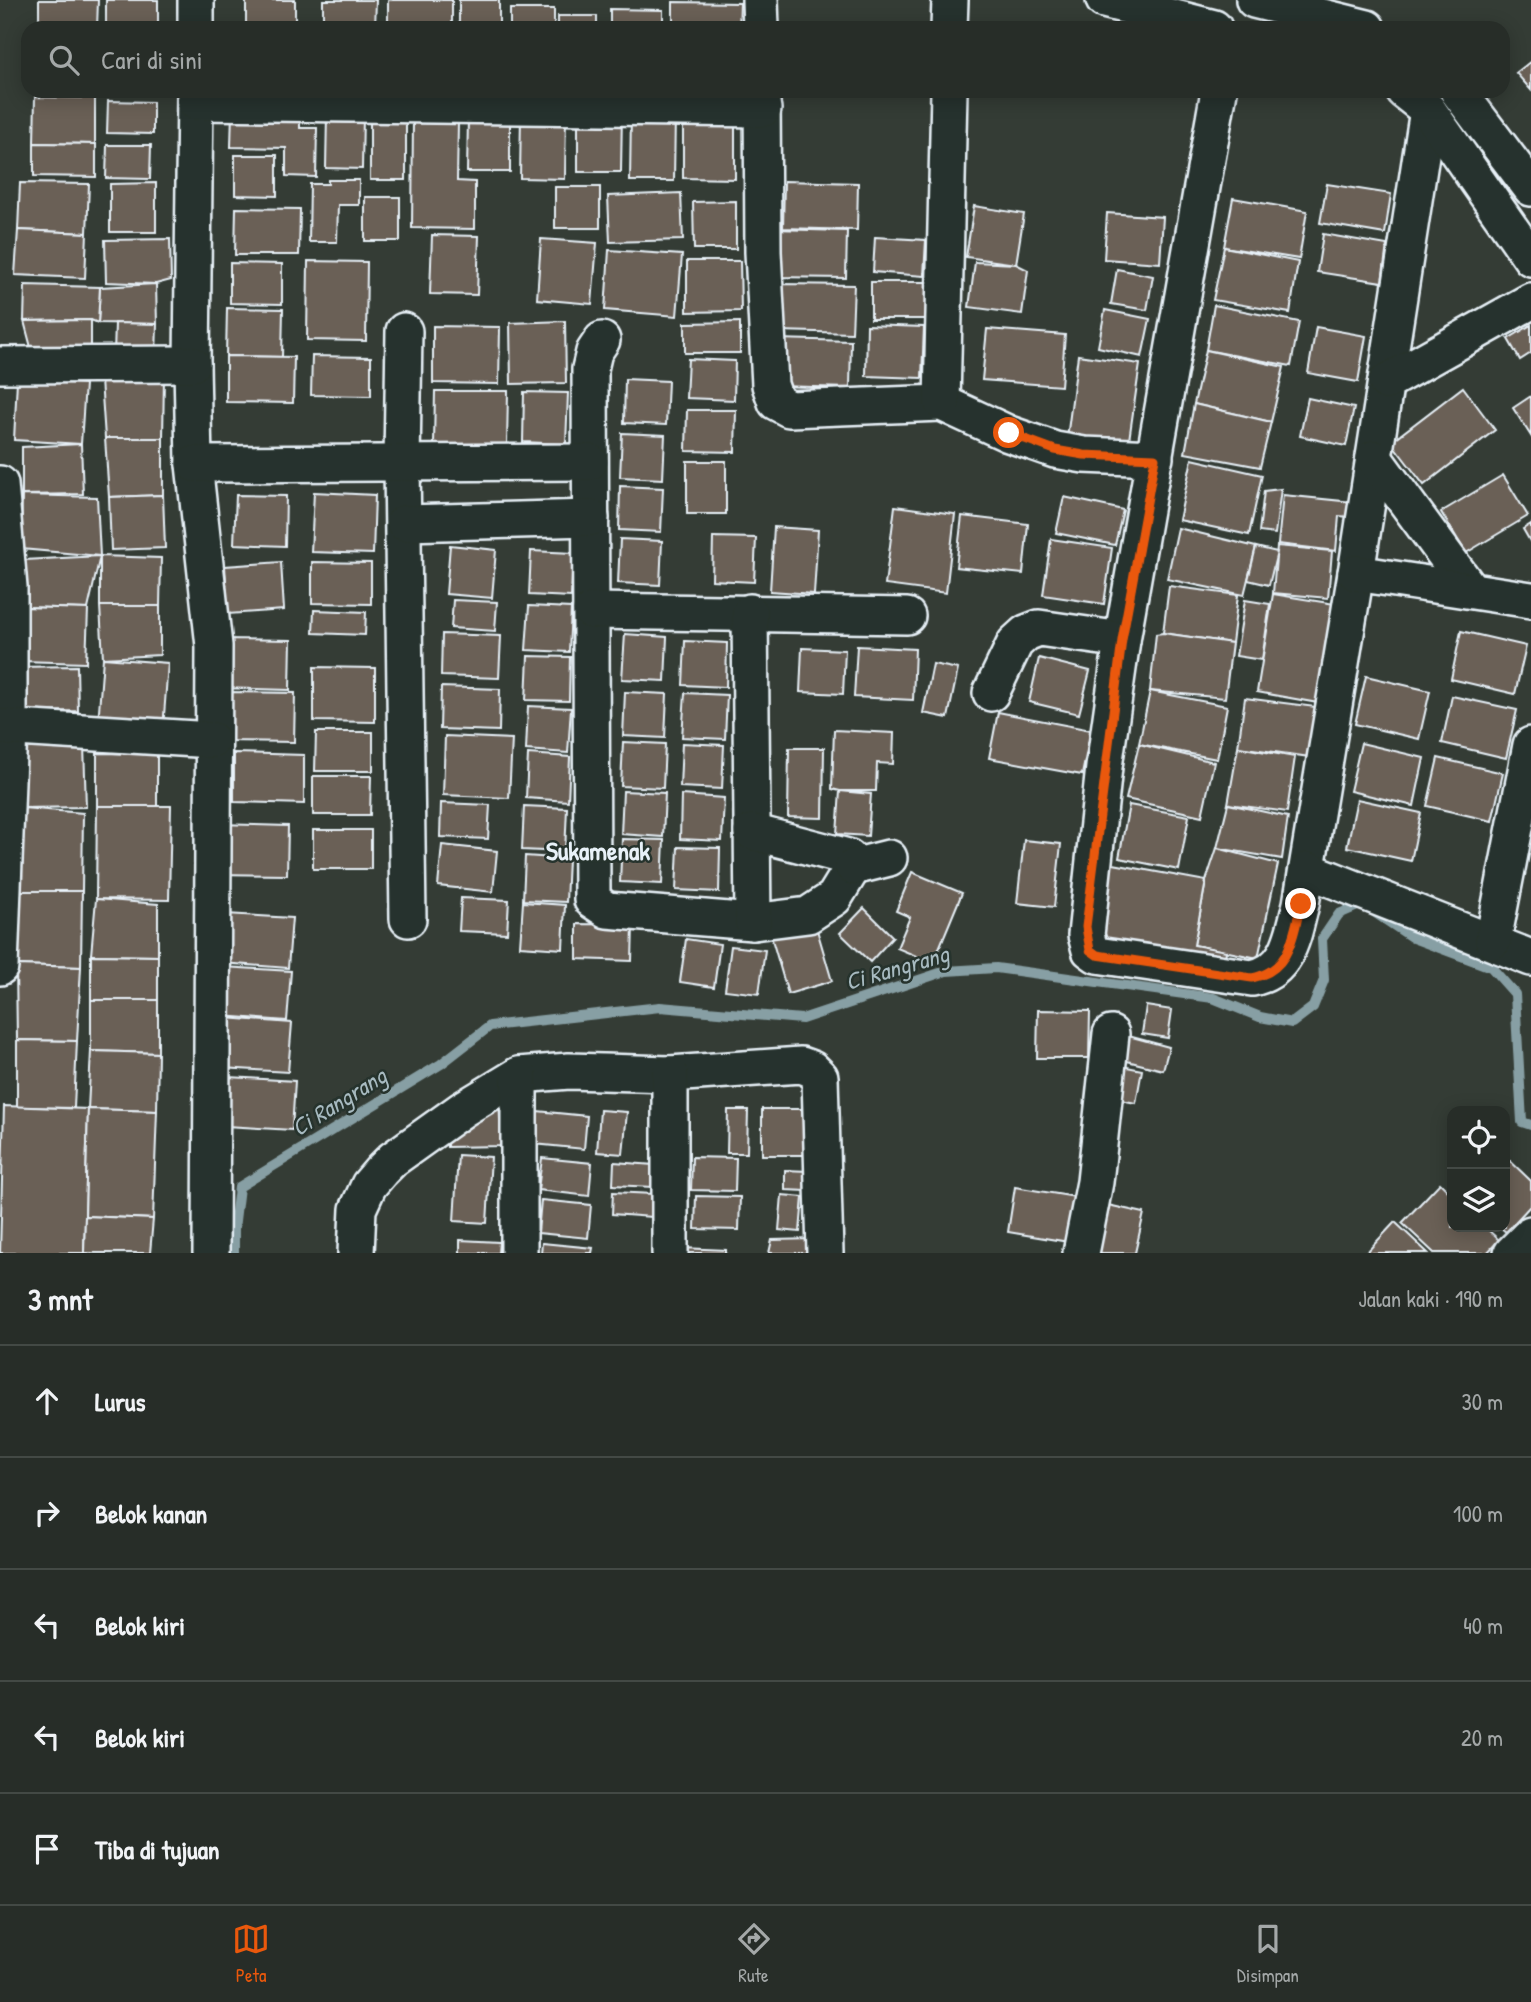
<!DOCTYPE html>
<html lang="id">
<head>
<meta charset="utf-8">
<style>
  body { margin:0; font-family:"Patrick Hand",sans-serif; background:#2f3530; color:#f1f3f6 }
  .controls { position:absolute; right:21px; bottom:21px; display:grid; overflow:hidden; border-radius:14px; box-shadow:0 4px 18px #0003 }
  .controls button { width:63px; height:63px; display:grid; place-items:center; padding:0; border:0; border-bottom:2px solid #434945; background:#272d28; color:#f1f3f6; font:35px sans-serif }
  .stop { position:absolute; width:21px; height:21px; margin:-16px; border:5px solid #ea580c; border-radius:50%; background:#fff }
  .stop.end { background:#ea580c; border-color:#fff; box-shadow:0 2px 7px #0008 }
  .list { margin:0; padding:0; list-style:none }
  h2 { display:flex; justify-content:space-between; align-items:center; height:91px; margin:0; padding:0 28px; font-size:30px }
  h2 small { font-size:23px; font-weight:400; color:#a4a8a8 }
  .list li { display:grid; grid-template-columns:46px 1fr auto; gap:21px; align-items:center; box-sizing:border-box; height:112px; padding:0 28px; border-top:2px solid #434945 }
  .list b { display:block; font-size:26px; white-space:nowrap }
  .list em { font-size:23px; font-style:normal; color:#a4a8a8 }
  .icon { flex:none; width:38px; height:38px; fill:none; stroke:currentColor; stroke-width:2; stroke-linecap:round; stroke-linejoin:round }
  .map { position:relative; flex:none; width:1531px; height:1253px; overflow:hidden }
  .search { position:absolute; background:#272d28; box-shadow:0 4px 18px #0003; left:21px; right:21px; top:21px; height:77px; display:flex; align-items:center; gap:18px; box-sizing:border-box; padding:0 24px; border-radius:21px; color:#a4a8a8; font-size:26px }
  .sheet { height:651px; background:#272d28 }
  nav { display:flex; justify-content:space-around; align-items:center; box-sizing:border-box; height:98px; border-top:2px solid #434945; background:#272d28; font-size:19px; color:#a4a8a8 }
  nav a { display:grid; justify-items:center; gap:4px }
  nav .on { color:#ea580c }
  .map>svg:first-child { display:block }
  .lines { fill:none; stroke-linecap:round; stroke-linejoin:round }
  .stream { stroke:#879fa4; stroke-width:10 }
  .building { fill:#6b6057; stroke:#e8f1f8; stroke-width:2 }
  .street-casing { stroke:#e8f1f8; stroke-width:40 }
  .street { stroke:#26332d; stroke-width:35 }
  .route { stroke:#ea580c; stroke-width:9 }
  .labels { text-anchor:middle; stroke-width:5; stroke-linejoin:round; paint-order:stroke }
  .water-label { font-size:24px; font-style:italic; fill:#a7bac0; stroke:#26332d }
  .quarter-label { font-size:26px; font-weight:bold; fill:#e8f1f8; stroke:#26332d }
</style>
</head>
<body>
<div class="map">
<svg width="1531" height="1253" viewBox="0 0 1531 1253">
  <rect width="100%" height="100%" fill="#343c35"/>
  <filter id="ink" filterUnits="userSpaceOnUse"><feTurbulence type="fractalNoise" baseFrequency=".0143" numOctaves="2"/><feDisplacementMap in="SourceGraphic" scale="14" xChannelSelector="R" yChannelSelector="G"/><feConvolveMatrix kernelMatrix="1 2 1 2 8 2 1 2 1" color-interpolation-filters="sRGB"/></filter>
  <g filter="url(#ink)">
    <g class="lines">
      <polyline class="stream" points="234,1253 234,1229 239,1187 441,1064 490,1026 660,1007 802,1019 946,971 996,968 1213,998 1260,1017 1292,1023 1313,1007 1324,980 1322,939 1339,914 1362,904 1413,938 1491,967 1515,994 1522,1122 1531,1125"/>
    </g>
    <g class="building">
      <polygon points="39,0 98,0 97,28 39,28"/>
      <rect x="106" y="0" width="52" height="28"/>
      <rect x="246" y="0" width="49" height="25"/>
      <polygon points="323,0 376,0 375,28 323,28"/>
      <rect x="388" y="0" width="64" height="28"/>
      <rect x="459" y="0" width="40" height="28"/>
      <polygon points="673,2 740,3 739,28 673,28"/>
      <rect x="510" y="9" width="44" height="19"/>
      <polygon points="610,9 663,10 663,28 610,28"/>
      <rect x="558" y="16" width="39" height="12"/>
      <polygon points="224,25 316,26 316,28 224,28"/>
      <polygon points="1531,61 1531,90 1516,73"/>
      <polygon points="35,97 95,98 95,144 34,143"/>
      <polygon points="108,101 153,102 153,134 107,133"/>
      <polygon points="578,110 622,111 621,172 578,172"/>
      <polygon points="232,111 300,112 300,128 317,128 316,177 286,176 286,148 231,147"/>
      <polygon points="521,113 566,113 565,179 520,178"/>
      <polygon points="631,113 675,114 674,181 630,181"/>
      <polygon points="327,114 363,115 362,169 326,168"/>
      <polygon points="370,115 406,116 406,180 370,180"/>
      <polygon points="468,118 510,118 510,172 467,172"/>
      <polygon points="413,121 458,122 457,181 475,182 475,229 412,228"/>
      <polygon points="683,126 735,127 735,179 683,178"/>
      <polygon points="34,143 96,144 96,177 34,176"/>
      <polygon points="107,145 151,145 150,179 106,178"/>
      <polygon points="235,155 277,155 277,196 235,195"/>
      <polygon points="328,180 359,180 359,205 338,205 337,242 309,242 310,184 328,184"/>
      <polygon points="784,181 858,183 857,230 783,228"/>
      <polygon points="20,183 89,184 87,233 18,230"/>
      <polygon points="156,183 156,232 110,232 110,184"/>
      <polygon points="1327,184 1391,194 1385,234 1320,223"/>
      <rect x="555" y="187" width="45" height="41"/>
      <polygon points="681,193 683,240 610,242 608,196"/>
      <rect x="365" y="197" width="35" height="44"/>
      <polygon points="1233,198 1307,211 1299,259 1224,247"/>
      <polygon points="736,201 736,249 694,249 693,202"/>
      <polygon points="974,206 1024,214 1016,264 966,257"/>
      <polygon points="236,208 300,209 299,255 235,255"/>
      <polygon points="1107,213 1163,217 1160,263 1104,259"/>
      <polygon points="773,229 847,231 846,278 772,277"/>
      <polygon points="18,230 87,233 85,278 15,275"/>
      <polygon points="1323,234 1387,245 1382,282 1317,272"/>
      <polygon points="432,235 479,236 477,295 430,294"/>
      <polygon points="875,237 926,240 924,276 873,272"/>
      <polygon points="170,239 171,280 156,284 106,282 105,240"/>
      <polygon points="541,239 597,243 592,304 537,299"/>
      <polygon points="1224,247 1298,262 1290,313 1213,300"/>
      <polygon points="609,250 682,255 677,316 605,310"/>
      <polygon points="308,261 367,262 366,341 307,340"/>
      <polygon points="687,261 740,261 741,311 687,312"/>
      <polygon points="975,262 1016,264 1028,270 1022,314 969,307"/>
      <polygon points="230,263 282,264 282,304 230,303"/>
      <polygon points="1117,269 1153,276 1147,310 1111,304"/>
      <rect x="871" y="282" width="55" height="37"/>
      <polygon points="156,284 157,324 98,323 100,287"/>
      <polygon points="780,284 854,285 852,333 779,331"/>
      <polygon points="25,285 100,287 98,323 91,320 24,321"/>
      <polygon points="1214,305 1299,322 1291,366 1206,350"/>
      <polygon points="227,308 283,309 282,357 226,356"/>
      <polygon points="1105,310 1150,319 1142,357 1098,347"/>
      <polygon points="91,320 91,354 33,355 24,321"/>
      <polygon points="565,321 566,383 511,384 510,323"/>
      <polygon points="740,322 740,353 685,353 685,323"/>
      <polygon points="115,323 157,324 156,356 114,354"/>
      <polygon points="867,325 924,327 922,378 866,376"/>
      <polygon points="1531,325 1531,353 1520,360 1508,339"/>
      <polygon points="433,326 500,327 499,384 433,383"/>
      <polygon points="1316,327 1366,336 1358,382 1308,373"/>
      <polygon points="987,329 1065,335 1061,386 982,380"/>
      <polygon points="777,339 851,341 850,388 776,386"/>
      <polygon points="1206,350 1284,367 1271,422 1194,404"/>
      <polygon points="1078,355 1140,364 1128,447 1067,438"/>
      <polygon points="226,356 294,357 293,403 226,402"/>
      <polygon points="312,356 371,357 371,396 311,395"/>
      <polygon points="688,359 735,361 734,400 686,398"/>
      <polygon points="164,378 163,438 105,438 101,380"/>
      <polygon points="625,379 668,381 666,425 624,423"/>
      <polygon points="17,380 85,384 81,444 14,440"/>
      <polygon points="1463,387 1495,430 1424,485 1391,442"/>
      <polygon points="435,391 508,391 507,445 434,445"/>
      <polygon points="524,392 568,393 566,444 523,442"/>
      <polygon points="1531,396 1531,436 1513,408"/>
      <polygon points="1308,398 1354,408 1346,446 1300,436"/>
      <polygon points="1194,404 1271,422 1260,467 1185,453"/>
      <polygon points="687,410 736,410 735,452 686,451"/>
      <polygon points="622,433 665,435 663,479 620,477"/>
      <polygon points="105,438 163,438 163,495 109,497"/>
      <polygon points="81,444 83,494 22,495 22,447"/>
      <polygon points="1192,459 1262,475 1249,535 1179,520"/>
      <rect x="687" y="461" width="39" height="53"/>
      <polygon points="1503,475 1528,516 1466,553 1441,512"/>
      <polygon points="620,486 663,488 661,532 619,530"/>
      <polygon points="1281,489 1275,534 1259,532 1264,491"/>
      <polygon points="314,492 375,495 373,554 311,552"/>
      <polygon points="22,495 97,497 100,556 21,549"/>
      <polygon points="163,495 165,548 111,550 109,497"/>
      <polygon points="236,495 286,496 285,546 234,544"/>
      <polygon points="1283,495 1352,502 1350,517 1339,516 1336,551 1278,544"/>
      <polygon points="1064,497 1123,510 1115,545 1056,533"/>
      <polygon points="895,506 955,514 946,593 885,585"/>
      <polygon points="962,516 1028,524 1023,574 956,567"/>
      <polygon points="1531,524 1531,543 1523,529"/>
      <polygon points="774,527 818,530 814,594 770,591"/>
      <polygon points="1178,528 1256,547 1244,595 1167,579"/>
      <polygon points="713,537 756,538 754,582 712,580"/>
      <polygon points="620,539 662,541 660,585 618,583"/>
      <polygon points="1051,539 1112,548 1104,604 1043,595"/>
      <polygon points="450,545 496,550 492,598 446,594"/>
      <polygon points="1277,546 1332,551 1328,598 1273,593"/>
      <polygon points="1256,547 1277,552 1269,585 1248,580"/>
      <polygon points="531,551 573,553 571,597 529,595"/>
      <polygon points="100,556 161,558 160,606 100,606"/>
      <polygon points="100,556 88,609 22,607 24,560"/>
      <polygon points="281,562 284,610 228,614 225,566"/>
      <polygon points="312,562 371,563 371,604 312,603"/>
      <polygon points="1169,586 1238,595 1232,643 1163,633"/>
      <polygon points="1273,594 1335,604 1318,703 1257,692"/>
      <polygon points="453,600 497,602 495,631 451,628"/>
      <polygon points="1245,600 1270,604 1262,660 1236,656"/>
      <polygon points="100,606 160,606 160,655 103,658"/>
      <polygon points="529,606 571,608 569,652 526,650"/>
      <polygon points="22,607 88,609 86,663 21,661"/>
      <polygon points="314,610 366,612 365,635 313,633"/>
      <polygon points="1461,631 1526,646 1515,694 1451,679"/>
      <polygon points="1163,633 1232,643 1225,698 1150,691 1156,634"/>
      <polygon points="442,634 501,636 499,678 441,676"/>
      <polygon points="625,634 667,637 665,681 622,679"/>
      <polygon points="221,639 291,640 290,690 221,688"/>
      <polygon points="685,641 727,643 726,687 683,685"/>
      <polygon points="857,646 915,649 913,700 854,697"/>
      <polygon points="802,648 845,650 843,694 800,692"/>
      <polygon points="528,656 570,657 569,701 526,700"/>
      <polygon points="103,658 168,663 163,729 98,724"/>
      <polygon points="1039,658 1090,671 1079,714 1029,702"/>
      <polygon points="933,664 958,669 948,718 923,713"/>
      <polygon points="77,666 78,711 18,712 17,667"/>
      <polygon points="314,667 375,668 375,722 314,721"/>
      <polygon points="1366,676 1430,691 1419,739 1355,724"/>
      <polygon points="441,687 500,689 499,731 440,729"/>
      <polygon points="1150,691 1227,706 1217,759 1139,744"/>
      <polygon points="225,692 295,693 294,742 224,741"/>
      <polygon points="625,692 667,694 665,738 623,736"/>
      <polygon points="685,693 727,695 725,739 682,737"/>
      <polygon points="1452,696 1517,710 1506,758 1442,743"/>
      <polygon points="1245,698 1324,708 1317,758 1238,747"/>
      <polygon points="528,706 571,708 568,753 526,750"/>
      <polygon points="998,712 1091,730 1082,775 989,758"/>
      <polygon points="834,730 894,733 893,764 877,763 876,791 840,791 832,789"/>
      <polygon points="316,732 373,732 373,771 315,771"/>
      <polygon points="445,736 512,739 509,798 443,795"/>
      <polygon points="623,742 665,744 663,788 621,786"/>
      <polygon points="682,743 724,745 722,789 680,787"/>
      <polygon points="1361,743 1424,758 1414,806 1350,791"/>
      <polygon points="1139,744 1214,762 1202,816 1126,799"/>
      <polygon points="84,745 86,807 23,808 22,746"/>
      <polygon points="1238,747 1295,757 1287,812 1228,804"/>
      <polygon points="789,748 824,748 823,818 788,817"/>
      <polygon points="97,753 157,754 157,808 97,806"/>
      <polygon points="234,753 304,755 304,804 234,802"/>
      <polygon points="528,754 570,757 568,801 526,798"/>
      <polygon points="1438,758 1503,773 1492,821 1427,806"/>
      <polygon points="313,776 371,776 370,815 313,815"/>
      <polygon points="623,791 665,793 663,837 621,834"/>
      <polygon points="840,791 871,794 868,836 837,834"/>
      <polygon points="681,795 724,798 722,841 680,839"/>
      <polygon points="1357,799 1421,813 1411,861 1347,847"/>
      <polygon points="441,803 490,805 488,839 440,837"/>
      <polygon points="1228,804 1288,817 1282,859 1217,848"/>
      <polygon points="1129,805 1189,816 1179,870 1119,858"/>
      <polygon points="97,806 171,806 169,900 96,899"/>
      <polygon points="524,806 567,808 565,852 522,850"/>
      <polygon points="23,808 83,813 82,891 18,891"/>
      <polygon points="218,824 288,826 287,875 217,874"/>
      <rect x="313" y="830" width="58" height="39"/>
      <polygon points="622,839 664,840 662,884 620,882"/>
      <polygon points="1024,840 1061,844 1054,907 1017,903"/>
      <polygon points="442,845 497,851 493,892 438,886"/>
      <polygon points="678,847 720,848 719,892 676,890"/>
      <polygon points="1217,848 1278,864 1258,958 1194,945 1206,881"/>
      <polygon points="525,856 568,859 566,902 523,900"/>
      <polygon points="1108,863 1206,881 1194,945 1226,951 1224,964 1094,940"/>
      <polygon points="912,872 962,893 933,963 897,948 910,917 896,911"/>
      <polygon points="18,891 82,891 81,967 16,965"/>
      <polygon points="461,898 509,900 507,933 459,931"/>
      <polygon points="96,899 158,904 158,956 91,955"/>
      <polygon points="523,902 565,905 563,949 520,946"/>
      <polygon points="864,908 893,937 870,962 840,933"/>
      <polygon points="226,914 292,918 288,968 222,963"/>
      <polygon points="815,923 832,981 788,994 771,936"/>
      <polygon points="577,924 633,925 632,961 577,959"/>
      <polygon points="686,939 720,944 714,987 680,982"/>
      <polygon points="731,946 765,950 759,994 725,990"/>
      <polygon points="91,955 158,956 158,1000 91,1000"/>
      <polygon points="16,965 81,967 77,1041 17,1040"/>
      <polygon points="224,967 291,971 287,1021 221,1016"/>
      <polygon points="91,1000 158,1000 158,1053 91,1051"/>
      <polygon points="1146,1006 1172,1010 1168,1038 1142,1034"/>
      <polygon points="1038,1010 1090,1011 1089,1058 1037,1058"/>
      <polygon points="225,1018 292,1023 288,1072 222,1068"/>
      <polygon points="1121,1034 1169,1047 1163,1070 1115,1058"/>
      <polygon points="17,1040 77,1041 74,1108 17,1107"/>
      <polygon points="91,1051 158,1053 157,1111 88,1109"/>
      <polygon points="1112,1064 1142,1070 1136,1103 1105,1097"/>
      <polygon points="229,1077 295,1081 292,1130 226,1126"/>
      <polygon points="499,1094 501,1146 447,1147 447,1128"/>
      <polygon points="4,1106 88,1109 84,1253 0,1253"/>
      <polygon points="88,1109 157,1111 153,1219 85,1216"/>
      <polygon points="762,1109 809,1109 808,1155 762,1155"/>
      <polygon points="600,1110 627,1112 623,1154 597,1152"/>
      <polygon points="728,1110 748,1110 747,1153 727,1153"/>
      <polygon points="537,1111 587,1116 584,1149 534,1144"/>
      <polygon points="458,1155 491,1157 487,1223 454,1221"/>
      <polygon points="1505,1156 1531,1181 1531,1205 1506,1232 1500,1227 1505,1227"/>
      <polygon points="692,1157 736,1158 735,1191 691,1190"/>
      <polygon points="542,1158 592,1163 589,1196 538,1190"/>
      <polygon points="614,1162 654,1165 653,1187 613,1185"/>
      <polygon points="785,1170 808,1171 807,1191 785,1190"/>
      <polygon points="1440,1183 1452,1195 1452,1227 1485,1227 1499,1240 1487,1253 1434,1253 1402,1223"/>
      <polygon points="1015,1187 1088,1199 1081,1244 1008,1232"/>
      <polygon points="613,1192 653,1194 652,1217 612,1214"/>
      <polygon points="782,1195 803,1197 800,1232 779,1230"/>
      <polygon points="696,1196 740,1197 739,1230 695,1229"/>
      <polygon points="541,1200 591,1205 588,1238 538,1233"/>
      <polygon points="1099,1203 1144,1213 1135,1253 1088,1253"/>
      <polygon points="85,1216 153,1219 150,1253 84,1253"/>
      <polygon points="1395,1222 1428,1253 1366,1253"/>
      <polygon points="814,1239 814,1253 769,1253 772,1240"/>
      <polygon points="460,1240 499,1242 498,1253 460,1253"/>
      <polygon points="542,1243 593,1248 592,1253 541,1253"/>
      <polygon points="682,1248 726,1250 726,1253 682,1253"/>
    </g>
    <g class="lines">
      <defs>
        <g id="street">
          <polyline points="760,0 761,28"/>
          <polyline points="1104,0 1214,28"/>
          <polyline points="1254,0 1367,28"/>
          <polyline points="196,28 196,0"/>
          <polyline points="949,28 950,0"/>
          <polyline points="195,91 192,364 194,464 214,646 211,1253"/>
          <polyline points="762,91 763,252 770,385 776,402 789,409 942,403 1009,434 1055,450 1084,455 1155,458"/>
          <path d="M1219 91 1122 640 1104 767 1086 935 1090 950 1097 955 1252 978C1289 971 1293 935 1301 904L1356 573 1428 110"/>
          <polyline points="1404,91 1428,110 1531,258"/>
          <polyline points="1458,91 1531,188"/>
          <polyline points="195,102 763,109"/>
          <polyline points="404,331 402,463 408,919"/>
          <polyline points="602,340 594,352 590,369 592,900 607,910 753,922 808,915 834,898 853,867"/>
          <polyline points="0,365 192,364"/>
          <polyline points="1386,382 1531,301"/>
          <polyline points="942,403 949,91"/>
          <polyline points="1374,458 1470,589"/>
          <polyline points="194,464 590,462"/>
          <polyline points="0,484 9,587 9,728 0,967"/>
          <polyline points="404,523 591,518"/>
          <polyline points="1356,573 1531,600"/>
          <polyline points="591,611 907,616"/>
          <polyline points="750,612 753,922"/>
          <polyline points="991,693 1015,643 1026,633 1039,628 1122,640"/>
          <polyline points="0,727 212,740"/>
          <polyline points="752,832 848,857 852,861 853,867"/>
          <polyline points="853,867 889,858"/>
          <polyline points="1308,870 1531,958"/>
          <polyline points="1493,941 1531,745"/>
          <polyline points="356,1253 358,1209 369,1185 381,1171 393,1159 463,1109 519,1075 569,1071 670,1074 801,1065 812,1069 820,1077 825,1253"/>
          <polyline points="519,1253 519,1075"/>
          <polyline points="670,1253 670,1074"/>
          <polyline points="1081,1253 1095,1182 1111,1034"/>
          <polyline points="1512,1253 1531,1234"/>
        </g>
      </defs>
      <use href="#street" class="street-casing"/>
      <use href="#street" class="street"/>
    </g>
  </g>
  <g class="lines" filter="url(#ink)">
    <path class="route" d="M1009 433 1055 450 1084 455 1155 458 1122 640 1086 927 1090 950 1097 955 1252 978C1290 971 1293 936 1301 904"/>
  </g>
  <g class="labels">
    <g class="water-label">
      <text transform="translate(897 968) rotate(-16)" y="8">Ci Rangrang</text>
      <text transform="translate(339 1102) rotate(-32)" y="8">Ci Rangrang</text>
    </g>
    <g class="quarter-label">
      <text x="598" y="860">Sukamenak</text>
    </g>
  </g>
</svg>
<div class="controls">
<button><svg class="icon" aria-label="locate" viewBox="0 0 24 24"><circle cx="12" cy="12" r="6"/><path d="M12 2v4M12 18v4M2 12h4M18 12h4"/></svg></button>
<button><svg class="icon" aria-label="layers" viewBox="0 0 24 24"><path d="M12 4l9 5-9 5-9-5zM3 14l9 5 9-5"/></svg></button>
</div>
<div class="stop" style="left:1009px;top:433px"></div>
<div class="stop end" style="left:1301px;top:904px"></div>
<div class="search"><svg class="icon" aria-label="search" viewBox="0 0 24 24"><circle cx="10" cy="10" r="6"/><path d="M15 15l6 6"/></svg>Cari di sini</div>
</div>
<section class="sheet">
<h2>3 mnt<small>Jalan kaki · 190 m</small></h2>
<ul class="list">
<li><svg class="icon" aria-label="ahead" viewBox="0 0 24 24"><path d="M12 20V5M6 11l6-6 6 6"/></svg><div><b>Lurus</b></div><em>30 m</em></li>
<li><svg class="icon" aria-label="right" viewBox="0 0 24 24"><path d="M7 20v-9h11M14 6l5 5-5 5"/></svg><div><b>Belok kanan</b></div><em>100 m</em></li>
<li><svg class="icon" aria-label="left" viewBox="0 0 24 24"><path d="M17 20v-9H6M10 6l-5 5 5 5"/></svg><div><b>Belok kiri</b></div><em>40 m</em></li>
<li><svg class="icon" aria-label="left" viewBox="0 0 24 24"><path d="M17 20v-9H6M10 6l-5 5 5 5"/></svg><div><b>Belok kiri</b></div><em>20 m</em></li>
<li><svg class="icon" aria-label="arrive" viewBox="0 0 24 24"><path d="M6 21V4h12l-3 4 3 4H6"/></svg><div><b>Tiba di tujuan</b></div></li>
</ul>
</section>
<nav>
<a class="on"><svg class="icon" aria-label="map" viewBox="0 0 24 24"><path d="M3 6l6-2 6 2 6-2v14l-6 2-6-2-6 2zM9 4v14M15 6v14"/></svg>Peta</a>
<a><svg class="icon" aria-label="directions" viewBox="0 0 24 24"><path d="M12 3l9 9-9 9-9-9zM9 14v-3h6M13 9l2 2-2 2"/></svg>Rute</a>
<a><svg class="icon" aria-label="saved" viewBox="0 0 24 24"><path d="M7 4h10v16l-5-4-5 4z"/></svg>Disimpan</a>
</nav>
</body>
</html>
